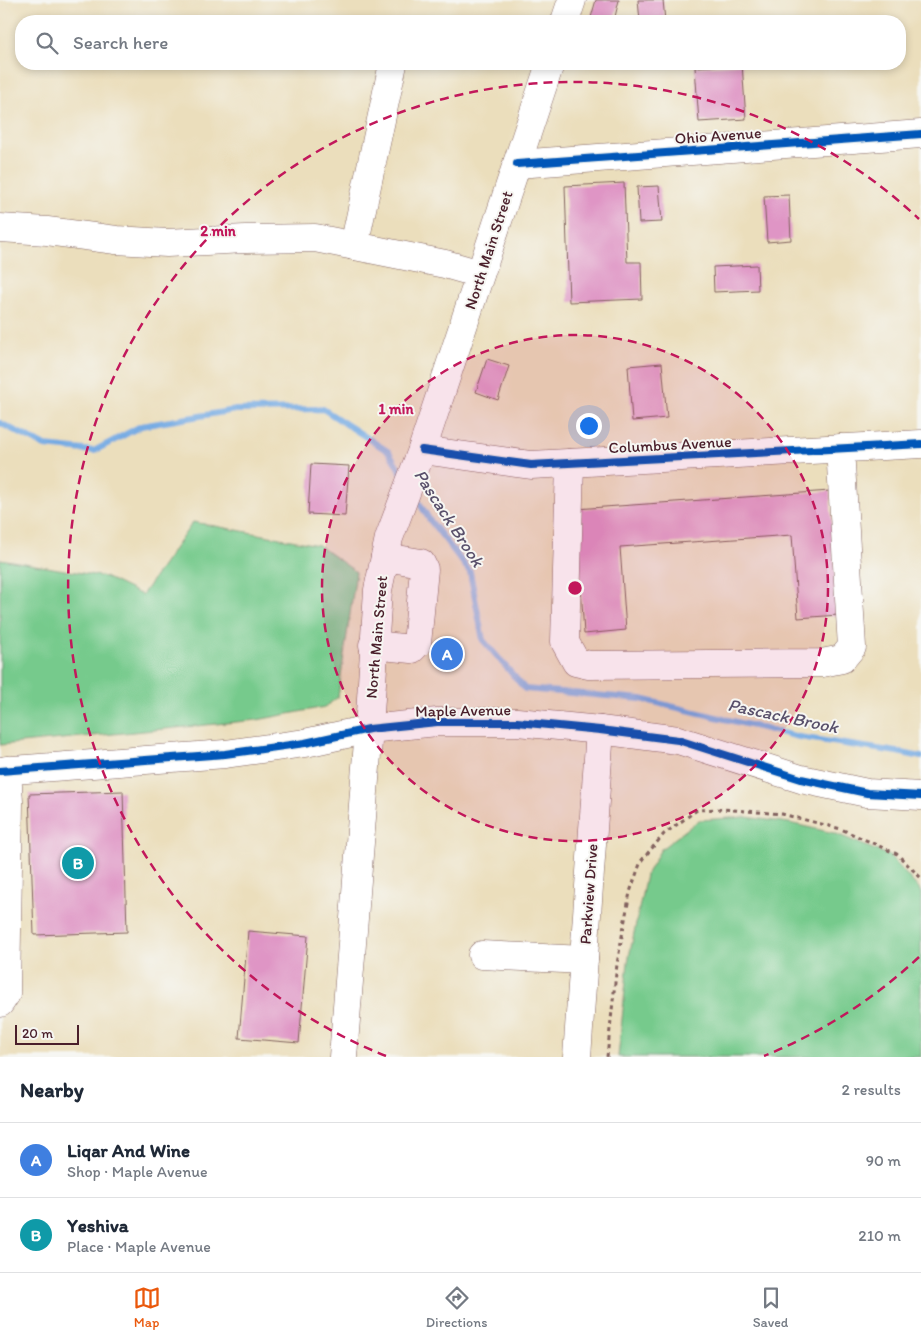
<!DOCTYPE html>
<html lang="en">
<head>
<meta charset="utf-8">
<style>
  body { margin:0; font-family:Itim,sans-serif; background:#f2f2f3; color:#1f2937 }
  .scale { position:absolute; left:15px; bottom:12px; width:64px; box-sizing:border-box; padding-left:5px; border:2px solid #4a1f2b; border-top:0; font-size:14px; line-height:18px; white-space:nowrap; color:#4a1f2b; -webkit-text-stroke:4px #f6f6f2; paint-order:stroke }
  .you { position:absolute; left:588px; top:425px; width:18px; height:18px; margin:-12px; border:4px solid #fff; border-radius:50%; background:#1a73e8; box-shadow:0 0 0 8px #1a73e833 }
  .badge { display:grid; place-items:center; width:32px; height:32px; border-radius:50%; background:#ea580c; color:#fff; font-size:16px; font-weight:700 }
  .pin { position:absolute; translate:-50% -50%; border:2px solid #fff; box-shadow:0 1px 5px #0006 }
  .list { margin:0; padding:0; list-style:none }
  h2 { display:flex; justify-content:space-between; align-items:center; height:65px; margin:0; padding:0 20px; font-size:21px }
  h2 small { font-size:16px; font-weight:400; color:#747a83 }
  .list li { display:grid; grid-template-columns:32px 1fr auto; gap:15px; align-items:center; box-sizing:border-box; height:75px; padding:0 20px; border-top:1px solid #e0e1e3 }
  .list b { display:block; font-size:19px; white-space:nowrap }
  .list p { margin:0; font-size:16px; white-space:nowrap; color:#747a83 }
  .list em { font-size:16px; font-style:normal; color:#747a83 }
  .icon { flex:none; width:28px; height:28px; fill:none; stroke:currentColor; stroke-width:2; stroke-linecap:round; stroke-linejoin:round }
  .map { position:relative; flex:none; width:921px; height:1057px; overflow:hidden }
  .search { position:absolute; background:#fff; box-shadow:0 2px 8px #0003; left:15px; right:15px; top:15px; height:55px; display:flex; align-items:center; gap:12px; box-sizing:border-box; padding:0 18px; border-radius:20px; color:#747a83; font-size:19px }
  .sheet { height:215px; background:#fff }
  nav { display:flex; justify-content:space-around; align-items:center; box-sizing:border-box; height:70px; border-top:1px solid #e0e1e3; background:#fff; font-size:14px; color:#747a83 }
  nav a { display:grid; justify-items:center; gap:2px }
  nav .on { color:#ea580c }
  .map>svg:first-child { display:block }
  .green { fill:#76ca8c; stroke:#60745c }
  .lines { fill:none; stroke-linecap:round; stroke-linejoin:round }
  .stream { stroke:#75aae3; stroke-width:6 }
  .building { fill:#df95c5 }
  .minor-casing { stroke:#82625e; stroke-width:29 }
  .major-casing { stroke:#82625e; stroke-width:29 }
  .path { stroke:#82625e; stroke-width:3; stroke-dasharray:4 4; stroke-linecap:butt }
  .minor { stroke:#fff; stroke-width:28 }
  .major { stroke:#fff; stroke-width:28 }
  .cycleway-casing { stroke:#f6f6f2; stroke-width:11 }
  .cycleway { stroke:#0057b8; stroke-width:8 }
  .ring { fill:none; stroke:#c2185b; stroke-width:2.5; stroke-dasharray:9 6 }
  .labels { text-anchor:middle; stroke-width:4; stroke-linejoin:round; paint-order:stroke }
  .street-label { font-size:16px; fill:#4a1f2b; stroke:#f6f6f2 }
  .water-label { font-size:18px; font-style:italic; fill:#59506b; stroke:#f6f6f2 }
  .centre { fill:#c2185b; stroke:#f6f6f2; stroke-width:2.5 }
  .ring-label { font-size:15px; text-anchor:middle; font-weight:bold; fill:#c2185b; stroke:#f6f6f2; stroke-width:4; stroke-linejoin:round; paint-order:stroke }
</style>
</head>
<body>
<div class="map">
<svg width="921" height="1057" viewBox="0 0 921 1057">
  <rect width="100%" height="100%" fill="#f6f6f2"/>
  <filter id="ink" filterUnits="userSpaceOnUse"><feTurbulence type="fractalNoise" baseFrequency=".02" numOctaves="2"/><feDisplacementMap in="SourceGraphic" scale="10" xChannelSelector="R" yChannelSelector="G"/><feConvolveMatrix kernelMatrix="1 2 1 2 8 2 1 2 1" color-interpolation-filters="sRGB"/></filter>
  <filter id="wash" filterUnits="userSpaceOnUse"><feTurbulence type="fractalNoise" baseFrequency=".0096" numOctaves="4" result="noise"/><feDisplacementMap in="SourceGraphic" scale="20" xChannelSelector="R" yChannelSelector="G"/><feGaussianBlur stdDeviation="1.12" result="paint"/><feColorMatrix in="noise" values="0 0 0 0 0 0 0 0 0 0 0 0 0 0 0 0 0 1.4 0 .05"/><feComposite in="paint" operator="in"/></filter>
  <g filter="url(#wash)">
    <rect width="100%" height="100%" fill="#ebdebc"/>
    <g class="green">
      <polygon points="193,522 318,545 356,572 338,697 325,707 257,720 0,745 0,559 105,577 142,595"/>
      <polygon points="746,817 789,823 834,833 890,856 919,889 921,893 921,1057 618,1057 628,962 646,875 661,849 699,820"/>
    </g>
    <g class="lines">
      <g class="stream">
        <polyline points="0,423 45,446 94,451 141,426 235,410 323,409 389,452 404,477"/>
        <polyline points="414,494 429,519 470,572 483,640 525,689 641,699 799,737 897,752 921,757"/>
      </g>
    </g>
    <g id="blocks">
      <g class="building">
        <polygon points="596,0 619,0 614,21 590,21"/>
        <polygon points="638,0 663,0 665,21 640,21"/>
        <polygon points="742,64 746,119 699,122 695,67"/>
        <polygon points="624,183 627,262 641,262 642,299 569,302 565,186"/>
        <polygon points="659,186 662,222 639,223 637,187"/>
        <polygon points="789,195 791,240 767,242 764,196"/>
        <polygon points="757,265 758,290 714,292 713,267"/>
        <polygon points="487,359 509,366 498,400 476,392"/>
        <polygon points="662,363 667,418 632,421 628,366"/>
        <polygon points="311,464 349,466 345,516 308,514"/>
        <polygon points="830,491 838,615 798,618 792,535 620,547 626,630 584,634 576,509"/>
        <polygon points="123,791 127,932 34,935 29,794"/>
        <polygon points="248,931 308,936 299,1043 239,1038"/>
      </g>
    </g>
  </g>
  <g filter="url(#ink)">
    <use href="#blocks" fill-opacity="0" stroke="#82625e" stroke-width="1"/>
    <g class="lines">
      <defs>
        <g id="minor">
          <polyline points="517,164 921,134"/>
          <polyline points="0,228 47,231 116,240 167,243 245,239 315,238 445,264 480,274"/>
          <polyline points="354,246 393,64"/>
          <polyline points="422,450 531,465 921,444"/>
          <polyline points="570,463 565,642 576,662 589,665 822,663 842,659 852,647 840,448"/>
          <polyline points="373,645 412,649 417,644 424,569 421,563 385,557"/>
          <polyline points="0,771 225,754 305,743 369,729 437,722 517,722 600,730 678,740 801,779 867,793 921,796"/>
          <polyline points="482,955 584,960"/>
          <polyline points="0,1003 6,994 9,802 7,770"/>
          <polyline points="577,1057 600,730"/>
        </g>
        <g id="major">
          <polyline points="565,21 572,0"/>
          <polyline points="343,1057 369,729 378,590 389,538 422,450 550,64"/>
        </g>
      </defs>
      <use href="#minor" class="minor-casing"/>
      <use href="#major" class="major-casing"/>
      <polyline class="path" points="607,1057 617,964 630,892 641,861 664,834 697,810 722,809 782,814 841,829 897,854 921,878"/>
      <use href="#minor" class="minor"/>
      <use href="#major" class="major"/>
      <defs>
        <g id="cycleway">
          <polyline points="517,164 921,134"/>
          <polyline points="422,450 531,465 921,444"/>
          <polyline points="0,771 225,754 305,743 369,729 437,722 517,722 600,730 678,740 801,779 867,793 921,796"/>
        </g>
      </defs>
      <use href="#cycleway" class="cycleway-casing"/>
      <use href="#cycleway" class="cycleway"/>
    </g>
  </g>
  <circle cx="575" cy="588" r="253" fill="#c2185b" fill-opacity=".12"/>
  <g class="ring">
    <circle cx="575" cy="588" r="253"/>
    <path d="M919 957A505 505 0 0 1 764 1056M386 1056A505 505 0 1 1 919 219"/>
  </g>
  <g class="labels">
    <g class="street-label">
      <text transform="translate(718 135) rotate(-4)" y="6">Ohio Avenue</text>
      <text transform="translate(488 250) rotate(-72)" y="6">North Main Street</text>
      <text transform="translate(670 444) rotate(-3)" y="6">Columbus Avenue</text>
      <text transform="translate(376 637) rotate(-85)" y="6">North Main Street</text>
      <text transform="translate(463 710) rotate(-1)" y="6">Maple Avenue</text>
      <text transform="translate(588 894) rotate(-86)" y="6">Parkview Drive</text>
    </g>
    <g class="water-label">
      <text transform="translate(449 518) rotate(57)" y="6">Pascack Brook</text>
      <text transform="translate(783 716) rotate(12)" y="6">Pascack Brook</text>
    </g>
  </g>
  <circle cx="575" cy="588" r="8" class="centre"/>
  <g class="ring-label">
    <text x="218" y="236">2 min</text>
    <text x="396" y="414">1 min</text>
  </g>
</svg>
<div class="scale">20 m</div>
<div class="you"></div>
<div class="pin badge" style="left:447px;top:654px;background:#3f7fe0">A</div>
<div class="pin badge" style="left:78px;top:863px;background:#0f9aa8">B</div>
<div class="search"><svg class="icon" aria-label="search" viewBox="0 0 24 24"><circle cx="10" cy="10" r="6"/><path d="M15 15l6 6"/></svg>Search here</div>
</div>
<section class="sheet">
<h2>Nearby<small>2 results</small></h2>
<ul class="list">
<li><span class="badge" style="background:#3f7fe0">A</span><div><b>Liqar And Wine</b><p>Shop · Maple Avenue</p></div><em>90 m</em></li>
<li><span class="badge" style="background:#0f9aa8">B</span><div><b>Yeshiva</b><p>Place · Maple Avenue</p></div><em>210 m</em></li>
</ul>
</section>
<nav>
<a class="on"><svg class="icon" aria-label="map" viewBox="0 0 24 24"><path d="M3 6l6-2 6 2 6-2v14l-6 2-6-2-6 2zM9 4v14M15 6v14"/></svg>Map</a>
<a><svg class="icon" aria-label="directions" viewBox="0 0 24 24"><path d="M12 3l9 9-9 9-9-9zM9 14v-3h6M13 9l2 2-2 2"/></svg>Directions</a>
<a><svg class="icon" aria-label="saved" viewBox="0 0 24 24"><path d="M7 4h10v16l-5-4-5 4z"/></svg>Saved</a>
</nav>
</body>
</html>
